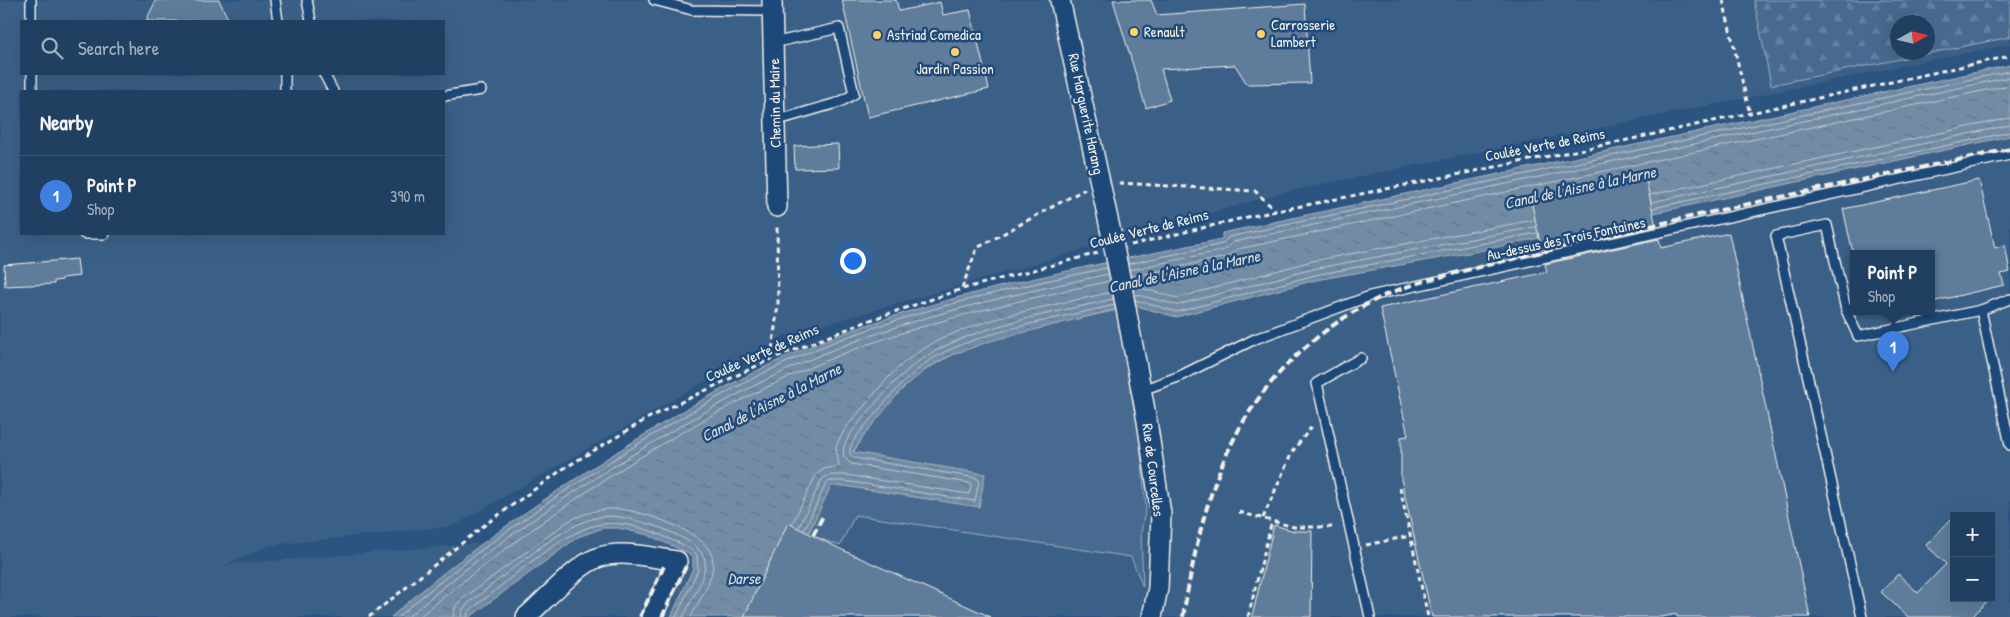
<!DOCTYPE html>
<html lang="en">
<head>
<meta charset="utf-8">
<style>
  body { margin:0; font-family:"Patrick Hand",sans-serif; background:#294667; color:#f1f3f6 }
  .controls { position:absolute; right:15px; bottom:15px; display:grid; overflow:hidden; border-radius:0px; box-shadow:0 5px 20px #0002 }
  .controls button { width:45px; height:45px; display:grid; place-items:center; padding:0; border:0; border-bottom:1px solid #3e5876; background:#213f61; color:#f1f3f6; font:25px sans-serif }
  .compass { position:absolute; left:1890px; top:15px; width:45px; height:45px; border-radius:50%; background:#213f61; box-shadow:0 5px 20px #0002; rotate:82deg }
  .you { position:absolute; left:852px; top:260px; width:18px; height:18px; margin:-12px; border:4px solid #fff; border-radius:50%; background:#1a73e8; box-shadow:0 0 0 8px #1a73e833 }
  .badge { display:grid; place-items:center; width:32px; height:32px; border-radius:50%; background:#d6ab8b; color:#fff; font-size:16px; font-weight:700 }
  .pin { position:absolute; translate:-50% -41px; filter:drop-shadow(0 1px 2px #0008) }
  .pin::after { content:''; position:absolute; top:26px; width:18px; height:15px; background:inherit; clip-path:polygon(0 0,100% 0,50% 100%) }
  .popup { position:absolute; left:1850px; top:250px; width:85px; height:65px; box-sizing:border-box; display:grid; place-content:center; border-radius:0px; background:#213f61; filter:drop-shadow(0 1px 4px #0005); font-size:16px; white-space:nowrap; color:#a2afbd }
  .popup b { font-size:19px; color:#f1f3f6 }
  .popup::after { content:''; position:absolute; left:50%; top:100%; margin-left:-10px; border:10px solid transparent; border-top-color:#213f61 }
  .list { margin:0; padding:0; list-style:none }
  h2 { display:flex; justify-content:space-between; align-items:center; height:65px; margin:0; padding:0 20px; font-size:21px }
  h2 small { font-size:16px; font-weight:400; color:#a2afbd }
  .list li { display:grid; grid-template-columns:32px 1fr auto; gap:15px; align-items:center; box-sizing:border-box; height:80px; padding:0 20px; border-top:1px solid #3e5876 }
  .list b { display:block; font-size:19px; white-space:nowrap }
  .list p { margin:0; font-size:16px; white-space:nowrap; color:#a2afbd }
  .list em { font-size:16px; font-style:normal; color:#a2afbd }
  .icon { flex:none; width:28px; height:28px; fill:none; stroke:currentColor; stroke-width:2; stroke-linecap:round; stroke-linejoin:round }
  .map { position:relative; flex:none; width:2010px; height:617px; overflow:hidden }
  .search { position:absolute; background:#213f61; box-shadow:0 5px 20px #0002; left:20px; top:20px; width:425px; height:55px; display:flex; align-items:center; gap:12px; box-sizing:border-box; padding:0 18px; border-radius:0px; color:#a2afbd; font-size:19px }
  .panel { position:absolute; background:#213f61; box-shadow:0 5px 20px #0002; left:20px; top:90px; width:425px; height:145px; border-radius:0px }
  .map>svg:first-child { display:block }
  .built { fill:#3b6088; fill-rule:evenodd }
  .grass { fill:#496b90; stroke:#9eaebc }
  .forest { fill:url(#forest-firs); stroke:#9eaebc; fill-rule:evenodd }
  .water { fill:url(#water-ripples); stroke:#a7b4c0 }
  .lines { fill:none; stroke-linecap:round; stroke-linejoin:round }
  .shore { stroke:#c0c9ce; stroke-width:1 }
  .building { fill:#5e7b9a; stroke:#f4f1e8 }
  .service-casing { stroke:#f4f1e8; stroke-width:12 }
  .minor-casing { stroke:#f4f1e8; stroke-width:22 }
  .path { stroke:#f4f1e8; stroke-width:3; stroke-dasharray:5 4; stroke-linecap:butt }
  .service { stroke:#1f4a7a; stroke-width:9 }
  .minor { stroke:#1f4a7a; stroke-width:19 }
  .rail { stroke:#f4f1e8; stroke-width:4; stroke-dasharray:8 4; stroke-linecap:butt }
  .minor-bridge-casing { stroke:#f4f1e8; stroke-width:22; stroke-linecap:butt }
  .minor-bridge { stroke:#1f4a7a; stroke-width:19 }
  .poi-dot { fill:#ffd166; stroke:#1f4a7a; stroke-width:2 }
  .labels { text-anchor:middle; stroke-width:5; stroke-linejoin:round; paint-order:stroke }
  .poi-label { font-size:15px; fill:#f4f1e8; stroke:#1f4a7a; text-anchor:start }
  .street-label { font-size:15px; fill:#f4f1e8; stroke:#1f4a7a }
  .water-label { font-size:16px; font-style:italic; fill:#dadddb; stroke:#1f4a7a }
</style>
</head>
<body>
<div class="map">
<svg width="2010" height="617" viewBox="0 0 2010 617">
  <defs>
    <pattern id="forest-firs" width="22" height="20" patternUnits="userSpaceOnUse" patternTransform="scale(1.25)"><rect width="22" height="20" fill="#496b90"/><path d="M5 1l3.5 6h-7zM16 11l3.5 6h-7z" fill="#6481a0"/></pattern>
    <pattern id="water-ripples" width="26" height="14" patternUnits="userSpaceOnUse" patternTransform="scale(1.25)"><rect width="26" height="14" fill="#738ca6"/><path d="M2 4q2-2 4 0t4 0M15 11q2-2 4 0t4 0" fill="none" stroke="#647484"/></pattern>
  </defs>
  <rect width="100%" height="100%" fill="#2c5481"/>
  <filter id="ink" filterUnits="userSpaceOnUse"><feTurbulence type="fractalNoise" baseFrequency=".02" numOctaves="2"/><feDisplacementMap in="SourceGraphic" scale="10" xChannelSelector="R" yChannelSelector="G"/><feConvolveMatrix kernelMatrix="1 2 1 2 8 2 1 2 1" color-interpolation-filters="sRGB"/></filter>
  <g filter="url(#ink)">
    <path class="built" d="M0 0H2010V44L1284 192 784 336 453 526 271 545 224 565 531 539 985 313 2010 95V617H0ZM21 21H444V74H21ZM1898 22H1928V52H1898ZM21 91H444V234H21ZM1854 253H1932V311H1854ZM1954 516H1991V598H1954Z"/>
    <path class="grass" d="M1117 310 1135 392 1146 507 1141 532 1143 587 1131 557 855 515 840 546 808 534 830 486 984 474 853 453C873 421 899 386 932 366 984 334 1058 324 1117 310Z"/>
    <path class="forest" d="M1754 0H2010V37L1771 85ZM1898 22H1928V52H1898Z"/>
    <path class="water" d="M2010 65V136L1474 252 1316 280 1176 317 1133 305 994 340 954 354 930 366 902 389 865 434 853 452 985 474 979 507 843 486H831L769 617H671L693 568V558L688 553 648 535 618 528H603L578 537 470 617H391C462 554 540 501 620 450 692 404 766 361 847 332 969 288 1095 265 1222 239V233Z"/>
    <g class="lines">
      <g class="shore">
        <polyline points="1650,195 2010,118"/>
        <polyline points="1652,202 2010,125"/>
        <polyline points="1653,208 2010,132"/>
        <polyline points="1128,264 1222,244 1229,237 2010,71"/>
        <polyline points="1129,270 1224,250 1233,242 2010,77"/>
        <polyline points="1131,277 1226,257 1238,249 2010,85"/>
        <polyline points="1133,286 1177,298 1312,261 1534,220"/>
        <polyline points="1134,294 1177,305 1313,269 1535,227"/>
        <polyline points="1135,300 1177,312 1315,275 1537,233"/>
        <path d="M792 524 816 475 824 469 839 466 836 447C841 431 855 417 866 404 882 384 898 365 920 351 970 318 1053 306 1112 292"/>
        <path d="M799 527 822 479 829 475H845L969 494 971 486 970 483 851 464 844 457C840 444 855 428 863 418 882 396 900 373 925 357 976 325 1055 313 1113 299"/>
        <path d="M804 530 826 484 830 481H844L975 501 979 481 977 478 854 458 850 454C848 443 864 428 870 420 888 399 904 379 926 363 970 332 1061 318 1115 305"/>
        <path d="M398 617C467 557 542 505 619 456 692 410 766 367 847 337 932 306 1019 286 1107 268"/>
        <path d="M408 617C473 560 543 511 616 465 690 419 766 375 848 344 932 312 1020 293 1109 274"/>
        <path d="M419 617C545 513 697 410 850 351 934 319 1022 300 1110 281"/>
        <path d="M453 617 455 607 461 600 567 522C583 513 601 508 619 509 642 511 706 532 712 556 717 576 699 600 691 617"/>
        <path d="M461 617 463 609 470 602C501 579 552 533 586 521 596 517 609 515 620 517 641 520 702 538 705 561 707 575 690 603 683 617"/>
        <path d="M467 617 468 612 474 607C506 583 563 530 601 524 621 521 643 528 661 535 672 541 689 545 697 555L698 570 676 617"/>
      </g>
    </g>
    <g class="building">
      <polygon points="156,0 219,0 229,21 146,21"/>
      <polygon points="842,0 896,0 899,11 940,2 943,15 970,10 989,89 868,117"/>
      <polygon points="1113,0 1151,0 1157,15 1305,4 1310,83 1247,84 1235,65 1161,69 1170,100 1146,108"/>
      <polygon points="838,144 839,168 795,169 794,146"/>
      <polygon points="1645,175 1656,227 1542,252 1531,200"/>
      <polygon points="1979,180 1995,248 2005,245 2010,272 2001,274 2004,285 1932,302 1932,253 1853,253 1843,209"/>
      <polygon points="1729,233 1810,617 1677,617 1676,614 1662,617 1432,617 1401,479 1401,437 1408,436 1380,308 1547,272 1545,264 1659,239 1661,248"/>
      <polygon points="77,259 79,276 62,278 62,280 54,281 54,284 5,286 4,265"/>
      <polygon points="1954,516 1954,598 1990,598 1972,617 1908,617 1881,592 1898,574 1918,593 1946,564 1926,545"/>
      <polygon points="788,523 838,548 991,617 744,617"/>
      <polygon points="1274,525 1294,531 1312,531 1311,617 1252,617"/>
    </g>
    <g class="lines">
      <defs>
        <g id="service">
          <polyline points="31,0 31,21"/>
          <polyline points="275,0 278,21"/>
          <polyline points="307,0 311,21"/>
          <polyline points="654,0 692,10 772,11"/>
          <polyline points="773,43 839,28 854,94 840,102 775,121"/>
          <polyline points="32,74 32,91"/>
          <polyline points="285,74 285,91"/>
          <polyline points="324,74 333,91"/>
          <polyline points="444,96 481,90"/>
          <polyline points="84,234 104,234"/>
          <polyline points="1854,308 1846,310 1827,225 1776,236 1862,617"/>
          <polyline points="1846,310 1858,336 1981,310 2010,299"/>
          <polyline points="1981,310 2010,445"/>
          <polyline points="1361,358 1317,383 1370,617"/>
          <polyline points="1142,390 1178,377 1255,339 1370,296 2010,155"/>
        </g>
        <g id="minor">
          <polyline points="772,0 777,207"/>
          <polyline points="1060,0 1110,228"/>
          <polyline points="1121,282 1147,421 1161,514 1158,588 1152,617"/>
          <path d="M526 617C543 602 577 565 597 558 622 549 653 558 677 561L652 617"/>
        </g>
      </defs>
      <use href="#service" class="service-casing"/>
      <use href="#minor" class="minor-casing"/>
      <g class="path">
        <polyline points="1723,0 1750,114"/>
        <polyline points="1119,183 1255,191 1276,211"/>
        <polyline points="1131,245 1252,216 1609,144 2010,56"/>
        <polyline points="962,288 977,248 1085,189"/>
        <polyline points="771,358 778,304 777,225"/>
        <polyline points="1400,488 1428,617"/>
        <polyline points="1239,512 1294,527 1336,527"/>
        <polyline points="1263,518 1292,452 1313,425"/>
        <polyline points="1366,545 1410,536"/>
        <polyline points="369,617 486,524 563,469 650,417 771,359 873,319 962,289 1098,253"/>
        <polyline points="1248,617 1272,521"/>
      </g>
      <use href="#service" class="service"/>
      <use href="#minor" class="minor"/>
      <g class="rail">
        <polyline points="813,535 824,514"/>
        <polyline points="640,617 664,566"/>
        <polyline points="662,617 687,564"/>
        <path d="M1183 617C1197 534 1215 451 1269 385 1298 349 1338 318 1379 298 1404 286 1432 279 1459 272 1496 263 1533 254 1571 245 1716 209 1863 180 2010 149"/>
      </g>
      <defs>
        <polyline id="minor-bridge" points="1110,228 1121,282"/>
      </defs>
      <use href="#minor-bridge" class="minor-bridge-casing"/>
      <use href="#minor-bridge" class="minor-bridge"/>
    </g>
  </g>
  <g class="poi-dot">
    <circle cx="1134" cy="32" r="5"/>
    <circle cx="1261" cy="34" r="5"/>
    <circle cx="877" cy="35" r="5"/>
    <circle cx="955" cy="52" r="5"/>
  </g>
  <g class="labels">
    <g class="poi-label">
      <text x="1271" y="30">Carrosserie<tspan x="1271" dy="17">Lambert</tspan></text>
      <text x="1144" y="37">Renault</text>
      <text x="887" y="40">Astriad Comedica</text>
      <text x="955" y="74" text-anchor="middle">Jardin Passion</text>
    </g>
    <g class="street-label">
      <text transform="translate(775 103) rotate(-91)" y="5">Chemin du Maire</text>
      <text transform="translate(1086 114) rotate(78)" y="5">Rue Marguerite Harang</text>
      <text transform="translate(1545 145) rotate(-11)" y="5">Coulée Verte de Reims</text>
      <text transform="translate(1149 229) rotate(-14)" y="5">Coulée Verte de Reims</text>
      <text transform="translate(1566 239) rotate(-12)" y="5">Au-dessus des Trois Fontaines</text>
      <text transform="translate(762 353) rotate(-24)" y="5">Coulée Verte de Reims</text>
      <text transform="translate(1153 470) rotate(83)" y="5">Rue de Courcelles</text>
    </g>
    <g class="water-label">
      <text transform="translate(1580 187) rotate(-12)" y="6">Canal de l'Aisne à la Marne</text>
      <text transform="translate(1184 271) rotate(-12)" y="6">Canal de l'Aisne à la Marne</text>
      <text transform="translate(771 402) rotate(-27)" y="6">Canal de l'Aisne à la Marne</text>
      <text x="744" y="584">Darse</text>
    </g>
  </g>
</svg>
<div class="controls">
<button>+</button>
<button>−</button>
</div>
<svg class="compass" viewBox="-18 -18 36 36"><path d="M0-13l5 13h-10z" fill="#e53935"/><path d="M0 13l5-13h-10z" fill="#a2afbd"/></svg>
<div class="you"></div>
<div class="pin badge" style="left:1893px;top:372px;background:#3f7fe0">1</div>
<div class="popup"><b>Point P</b>Shop</div>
<div class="search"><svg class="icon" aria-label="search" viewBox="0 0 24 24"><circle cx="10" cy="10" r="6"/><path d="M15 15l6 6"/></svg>Search here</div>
<section class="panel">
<h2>Nearby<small></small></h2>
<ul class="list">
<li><span class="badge" style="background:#3f7fe0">1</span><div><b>Point P</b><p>Shop</p></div><em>390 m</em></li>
</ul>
</section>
</div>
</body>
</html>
